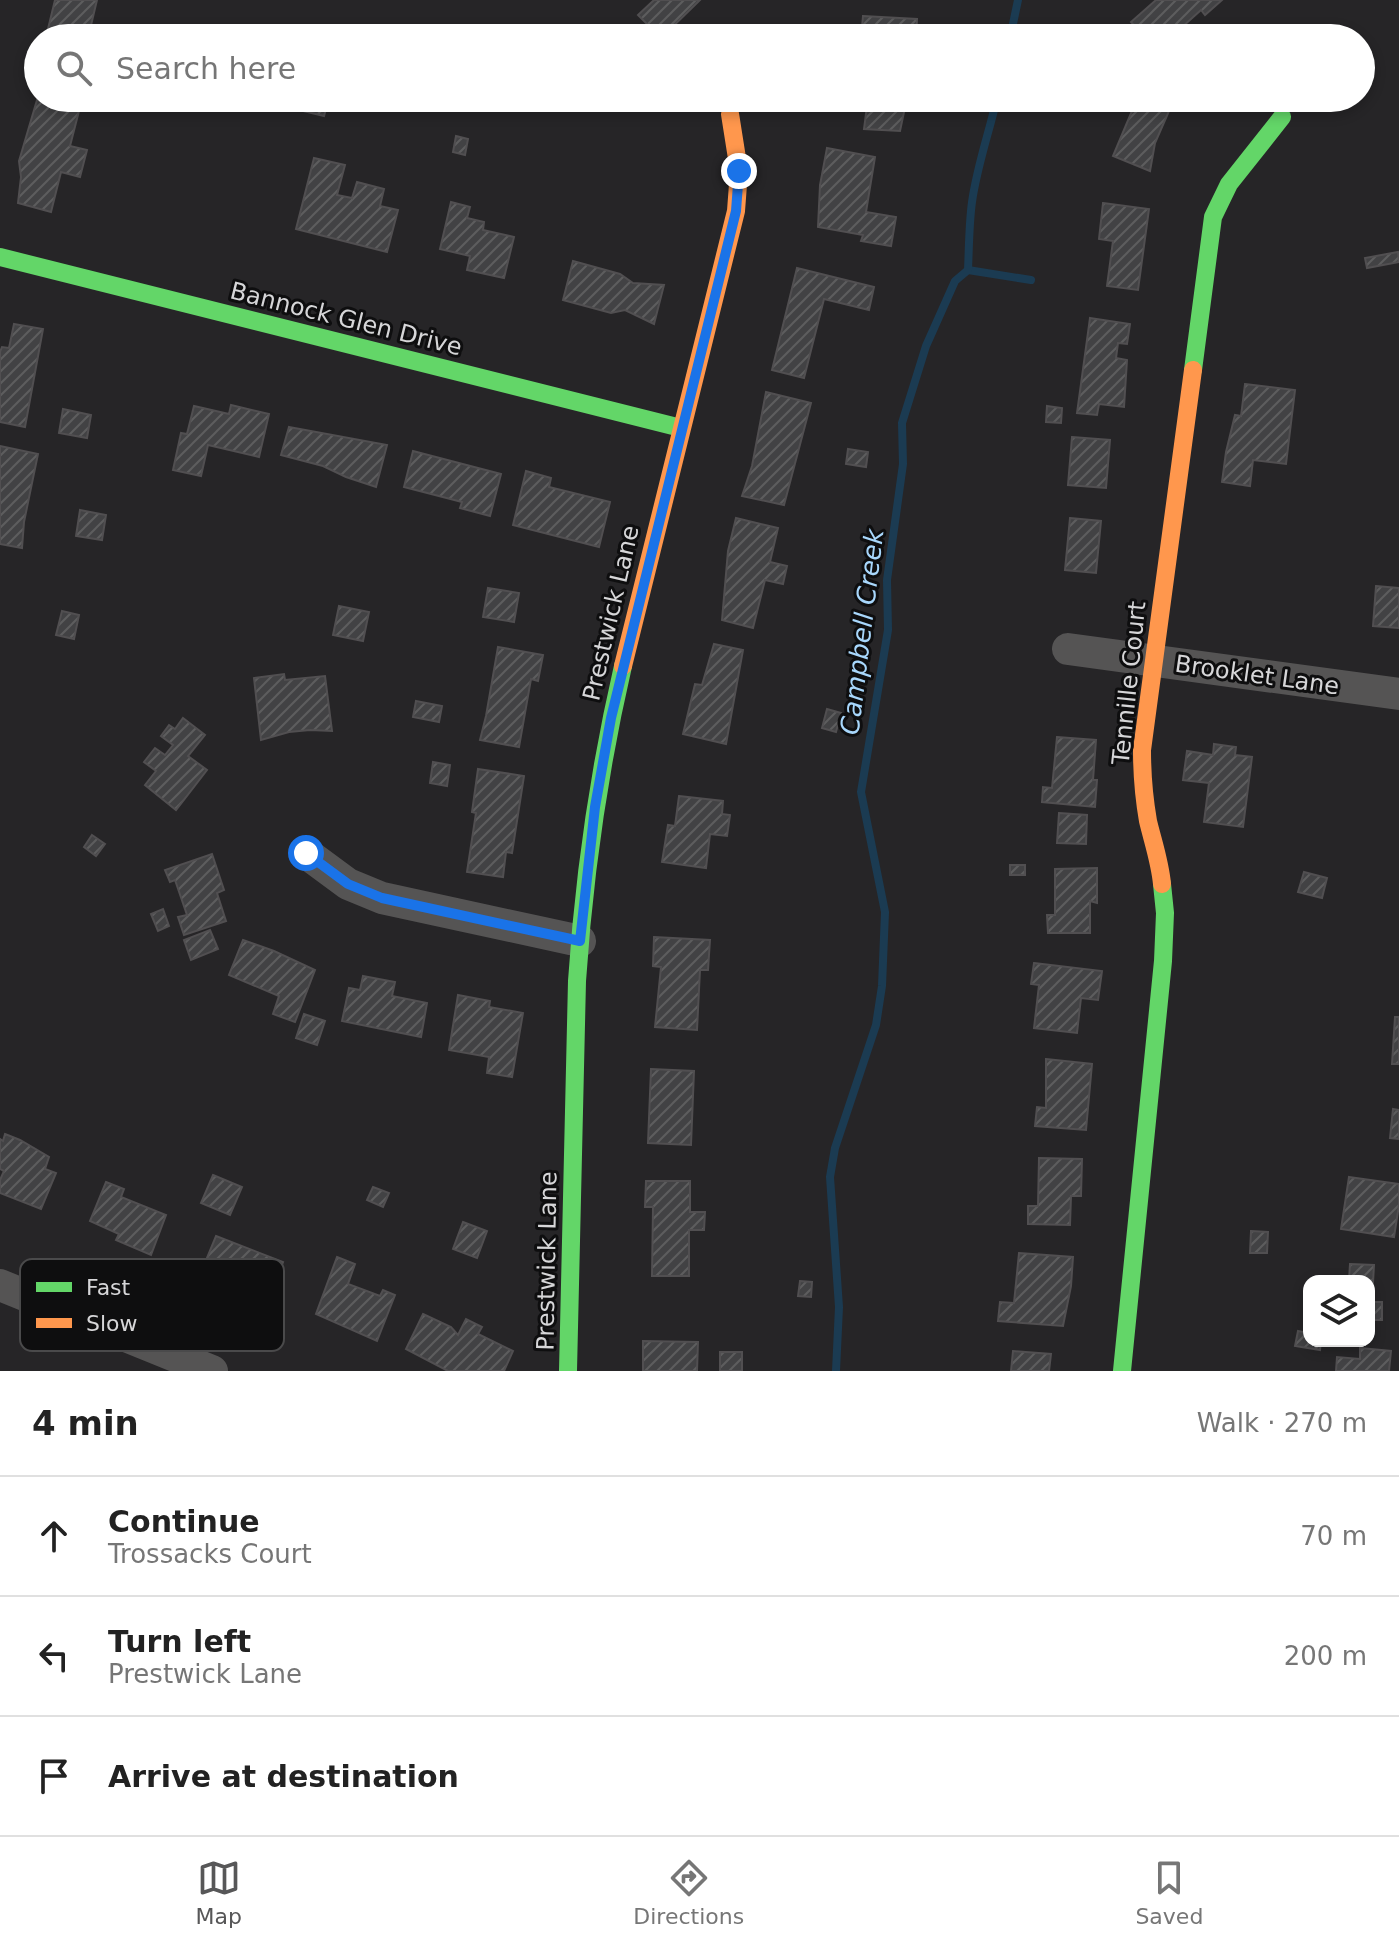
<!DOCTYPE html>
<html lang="en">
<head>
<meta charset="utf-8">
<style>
  body { margin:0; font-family:"DejaVu Sans",sans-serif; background:#f6f6f6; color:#222 }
  .controls { position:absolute; right:24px; bottom:24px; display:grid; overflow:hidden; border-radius:16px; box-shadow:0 4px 12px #0003 }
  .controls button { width:72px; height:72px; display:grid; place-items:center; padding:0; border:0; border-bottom:2px solid #e0e0e0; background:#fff; color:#222; font:40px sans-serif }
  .stop { position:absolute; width:24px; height:24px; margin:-18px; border:6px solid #1a73e8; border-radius:50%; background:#fff }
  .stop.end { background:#1a73e8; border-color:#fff; box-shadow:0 2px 8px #0008 }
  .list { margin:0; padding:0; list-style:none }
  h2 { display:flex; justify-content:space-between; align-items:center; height:104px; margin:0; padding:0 32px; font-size:34px }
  h2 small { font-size:26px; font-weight:400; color:#767676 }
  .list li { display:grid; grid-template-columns:52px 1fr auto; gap:24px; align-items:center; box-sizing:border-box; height:120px; padding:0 32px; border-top:2px solid #e0e0e0 }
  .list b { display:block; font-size:30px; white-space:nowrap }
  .list p { margin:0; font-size:26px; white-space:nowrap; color:#767676 }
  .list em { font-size:26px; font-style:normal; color:#767676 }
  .icon { flex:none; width:44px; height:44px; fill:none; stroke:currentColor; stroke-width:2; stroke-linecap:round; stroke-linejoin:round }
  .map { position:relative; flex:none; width:1399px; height:1371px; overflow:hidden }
  .search { position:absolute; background:#fff; box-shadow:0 4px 12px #0003; left:24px; right:24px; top:24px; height:88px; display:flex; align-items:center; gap:20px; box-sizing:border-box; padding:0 28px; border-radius:44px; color:#767676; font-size:30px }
  .sheet { height:464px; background:#fff }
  nav { display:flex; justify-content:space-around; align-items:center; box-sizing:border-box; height:112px; border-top:2px solid #e0e0e0; background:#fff; font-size:22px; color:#767676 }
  nav a { display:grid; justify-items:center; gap:4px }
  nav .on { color:#575758 }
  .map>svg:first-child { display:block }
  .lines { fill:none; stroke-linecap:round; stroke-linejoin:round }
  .stream { stroke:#1b3b52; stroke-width:8 }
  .building { fill:url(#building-hatch); stroke:#514f51; stroke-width:2 }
  .street { stroke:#555454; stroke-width:32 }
  .fast { stroke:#63d668; stroke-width:18 }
  .slow { stroke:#ff974d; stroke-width:18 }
  .route { stroke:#1a73e8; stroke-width:10 }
  .labels { text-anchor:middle; stroke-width:6; stroke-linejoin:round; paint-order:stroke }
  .street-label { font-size:24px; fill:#d6d6d8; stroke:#0e0e0f }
  .water-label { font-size:26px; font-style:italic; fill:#a8d7fc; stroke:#0e0e0f }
  .key { fill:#0e0e0f; stroke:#4a4a4b; stroke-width:2 }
  .key-label { font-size:22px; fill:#d6d6d8 }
</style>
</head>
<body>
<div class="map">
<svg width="1399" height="1371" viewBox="0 0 1399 1371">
  <defs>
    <pattern id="building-hatch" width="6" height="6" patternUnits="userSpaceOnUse" patternTransform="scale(2)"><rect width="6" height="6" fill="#424244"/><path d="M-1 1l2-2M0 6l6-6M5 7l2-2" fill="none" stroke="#5d5d5e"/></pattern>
  </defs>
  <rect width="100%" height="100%" fill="#262527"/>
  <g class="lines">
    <g class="stream">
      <polyline points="1010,38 1018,0"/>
      <polyline points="968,270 1031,280"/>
      <path d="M836 1371 839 1307 830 1177 835 1148 876 1025 882 986 885 912 861 792 888 630 887 580 903 464 902 423 926 346 955 281 968 270C969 248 969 224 972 202 977 166 989 133 997 98"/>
    </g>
  </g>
  <g class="building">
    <polygon points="55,0 97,0 88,38 68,38 47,33"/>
    <polygon points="654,0 700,0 661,38 638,15"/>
    <polygon points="1156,0 1222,0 1205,15 1201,10 1170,38 1146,38 1131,22"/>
    <polygon points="863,16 917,19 916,38 861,38"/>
    <polygon points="302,98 329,98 324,116 299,110"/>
    <polygon points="868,98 907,98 900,131 864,129"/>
    <polygon points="1134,98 1177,98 1169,111 1155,143 1150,171 1113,156 1137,99"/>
    <polygon points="37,100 79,111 70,146 87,150 80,177 61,172 51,212 18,203 21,177 19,161"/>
    <polygon points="456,136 468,139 465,155 453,152"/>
    <polygon points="827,148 875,157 866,212 896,217 891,246 861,241 863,235 818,227 820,185"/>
    <polygon points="314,158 345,165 337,195 352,198 357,182 384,189 380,206 398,210 387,252 296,229"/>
    <polygon points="451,202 470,207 467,218 484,222 483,230 514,237 504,278 467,270 470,256 440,249"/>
    <polygon points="1103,203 1149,209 1138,290 1107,286 1113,241 1099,239"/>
    <polygon points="1398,252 1399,262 1367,268 1365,258"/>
    <polygon points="573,261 620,274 633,283 664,285 654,324 625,310 611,313 563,300"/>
    <polygon points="797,268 874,287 869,310 824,299 804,378 772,370"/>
    <polygon points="1090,318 1130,324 1127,344 1118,343 1116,358 1127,360 1124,407 1099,404 1097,415 1077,413"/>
    <polygon points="14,324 43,329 25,427 0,422 0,352 2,347 9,348"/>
    <polygon points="1245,384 1295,390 1286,464 1253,460 1250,486 1222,482 1226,452 1235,415 1241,416"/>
    <polygon points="766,392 811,403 784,505 742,496 752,466"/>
    <polygon points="231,405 269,414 259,457 208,445 201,476 173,470 181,433 187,434 194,406 229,414"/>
    <polygon points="1047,406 1062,408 1061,423 1046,422"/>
    <polygon points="63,409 91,415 87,438 59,433"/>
    <polygon points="289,427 387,445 376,487 346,477 323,466 281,455"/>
    <polygon points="1072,437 1110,440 1106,488 1068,485"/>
    <polygon points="0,446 38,454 24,522 22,548 0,544"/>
    <polygon points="848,449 868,452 866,467 846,464"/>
    <polygon points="413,451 501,474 490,516 460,508 462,502 404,487"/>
    <polygon points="526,471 551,478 549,487 610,502 599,547 513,525"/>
    <polygon points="80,510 106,515 102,540 76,536"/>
    <polygon points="736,518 778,528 770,562 787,566 783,584 765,580 753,628 722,620 728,551"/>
    <polygon points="1070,518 1101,521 1096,573 1065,570"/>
    <polygon points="1376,586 1399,588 1399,628 1373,626"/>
    <polygon points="488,588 519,593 514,622 483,617"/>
    <polygon points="339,606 369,612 363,641 333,635"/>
    <polygon points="62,611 79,615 74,639 56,635"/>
    <polygon points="714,644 743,650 726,744 683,734 695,684 702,685"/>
    <polygon points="498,647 543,655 538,681 531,679 519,747 480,740 486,716"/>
    <polygon points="284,674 285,680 325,676 332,731 310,730 289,732 261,740 254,678"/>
    <polygon points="416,701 442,706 439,722 413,717"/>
    <polygon points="827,709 841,713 836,732 822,728"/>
    <polygon points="183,718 205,735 188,756 207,770 176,810 145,785 156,771 144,762 155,748 165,755 173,745 161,736 169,725 175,729"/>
    <polygon points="1057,737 1096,740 1093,780 1097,780 1095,807 1042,802 1043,787 1052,788"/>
    <polygon points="1214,744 1236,747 1235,755 1252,757 1243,827 1204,822 1209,783 1183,780 1187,751 1213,755"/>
    <polygon points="433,762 450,765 447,786 430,783"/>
    <polygon points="478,769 524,776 512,853 506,852 503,877 467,872 476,813 472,812"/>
    <polygon points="679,796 723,801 722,814 730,815 727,836 710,834 706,868 662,862 668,825 675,826"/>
    <polygon points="1059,813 1087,815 1086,844 1057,843"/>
    <polygon points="92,835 105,844 96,856 84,847"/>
    <polygon points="212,854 224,890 217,893 226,921 184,935 178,917 187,915 175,880 170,882 165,870"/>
    <rect x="1010" y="865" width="15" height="10"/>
    <polygon points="1097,868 1097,903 1090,901 1090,933 1048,933 1047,915 1055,915 1055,869"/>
    <polygon points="1304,872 1327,878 1322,898 1298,892"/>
    <polygon points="163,909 169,926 158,931 151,914"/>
    <polygon points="210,930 218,949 191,960 184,940"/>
    <polygon points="654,937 710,940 708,970 700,970 697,1030 655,1027 661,967 653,966"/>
    <polygon points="243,940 274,951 315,970 295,1022 273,1014 279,996 229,975"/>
    <polygon points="1034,963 1102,971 1098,1000 1081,998 1077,1033 1034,1028 1039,985 1031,984"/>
    <polygon points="363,976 395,982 392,996 427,1003 421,1037 342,1021 349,988 360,990"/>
    <polygon points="458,995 490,1001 489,1007 523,1013 512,1077 487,1073 489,1057 449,1050"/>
    <polygon points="304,1014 325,1021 317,1045 296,1038"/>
    <polygon points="1395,1017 1399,1017 1399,1064 1392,1064"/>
    <polygon points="1046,1059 1092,1064 1086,1130 1035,1126 1037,1107 1046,1108"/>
    <polygon points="651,1069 694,1071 691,1145 648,1143"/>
    <polygon points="1393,1109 1399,1110 1399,1139 1390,1138"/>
    <polygon points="5,1134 20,1140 49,1157 45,1169 56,1173 41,1209 0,1193 0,1180 4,1171 0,1169 0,1139 3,1141"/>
    <polygon points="1039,1158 1082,1159 1081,1196 1071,1196 1070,1225 1028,1224 1028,1206 1038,1206"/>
    <polygon points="213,1175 242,1187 230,1215 201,1203"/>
    <polygon points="1349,1177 1399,1184 1399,1205 1394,1237 1341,1229"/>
    <polygon points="646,1181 690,1181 690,1212 705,1212 704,1230 689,1230 689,1276 652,1276 653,1207 645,1207"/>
    <polygon points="106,1182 124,1189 121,1197 166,1215 151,1255 116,1240 119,1234 90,1221"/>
    <polygon points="373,1187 389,1193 383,1207 367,1200"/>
    <polygon points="463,1222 487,1231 477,1258 453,1249"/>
    <polygon points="1251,1231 1268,1232 1267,1253 1250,1253"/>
    <polygon points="216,1236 283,1262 274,1286 262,1281 256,1283 253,1290 218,1277 221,1270 219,1262 207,1258"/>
    <polygon points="1019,1253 1073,1257 1071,1286 1063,1326 998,1321 1000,1302 1014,1303"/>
    <polygon points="337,1257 355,1264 348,1284 380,1296 383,1290 395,1295 377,1341 316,1314"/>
    <polygon points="1350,1264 1374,1265 1373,1283 1369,1283 1369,1281 1337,1281 1337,1279 1349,1280"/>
    <polygon points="800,1281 812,1282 811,1297 798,1296"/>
    <rect x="1369" y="1302" width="13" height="18"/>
    <polygon points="423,1314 451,1327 458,1335 466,1319 482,1327 478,1334 513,1351 504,1371 448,1371 406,1349"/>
    <polygon points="1298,1331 1309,1333 1309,1341 1321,1341 1320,1350 1295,1346"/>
    <polygon points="643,1341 698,1342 697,1371 643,1371"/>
    <polygon points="1360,1348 1391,1351 1389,1371 1336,1371 1337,1357 1360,1359"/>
    <polygon points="1013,1351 1051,1354 1049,1371 1011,1371"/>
    <rect x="720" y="1352" width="22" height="19"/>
  </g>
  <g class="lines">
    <g class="street">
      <polyline points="1068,649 1399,694"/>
      <polyline points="306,853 348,884 382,898 580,941"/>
      <polyline points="0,1285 212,1371"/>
    </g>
    <g class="fast">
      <polyline points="0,257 681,428"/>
      <polyline points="1193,370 1213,217 1229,184 1282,117"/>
      <path d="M568 1371 577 981C584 875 599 770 623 666"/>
      <polyline points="1122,1371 1163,961 1165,913 1162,884"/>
    </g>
    <g class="slow">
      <polyline points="623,666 736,211 739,171 730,114"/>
      <path d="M1162 884C1160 862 1153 842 1148 821 1144 798 1142 773 1142 750L1193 370"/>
    </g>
  </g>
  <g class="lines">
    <polyline class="route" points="306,853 348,884 382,898 580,941 595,807 611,718 736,211 739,171"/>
  </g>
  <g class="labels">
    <g class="street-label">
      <text transform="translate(346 319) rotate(14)" y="8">Bannock Glen Drive</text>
      <text transform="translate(611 613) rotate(-77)" y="8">Prestwick Lane</text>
      <text transform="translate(1257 675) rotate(8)" y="8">Brooklet Lane</text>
      <text transform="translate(1129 683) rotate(-84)" y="8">Tennille Court</text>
      <text transform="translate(547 1261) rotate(-89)" y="8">Prestwick Lane</text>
    </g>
    <g class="water-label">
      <text transform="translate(862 632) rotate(-83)" y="9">Campbell Creek</text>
    </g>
  </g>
  <rect x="20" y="1259" width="264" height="92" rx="12" class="key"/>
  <rect x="36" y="1282" width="36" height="10" fill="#63d668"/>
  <rect x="36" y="1318" width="36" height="10" fill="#ff974d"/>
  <g class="key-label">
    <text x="86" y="1295">Fast</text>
    <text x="86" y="1331">Slow</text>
  </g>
</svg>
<div class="controls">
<button><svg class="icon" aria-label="layers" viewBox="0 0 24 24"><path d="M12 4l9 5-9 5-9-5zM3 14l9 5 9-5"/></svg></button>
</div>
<div class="stop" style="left:306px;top:853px"></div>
<div class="stop end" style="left:739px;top:171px"></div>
<div class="search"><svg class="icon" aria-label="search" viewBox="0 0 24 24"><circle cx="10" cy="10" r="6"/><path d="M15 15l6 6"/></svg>Search here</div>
</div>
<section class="sheet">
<h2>4 min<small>Walk · 270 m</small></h2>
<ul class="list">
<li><svg class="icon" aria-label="ahead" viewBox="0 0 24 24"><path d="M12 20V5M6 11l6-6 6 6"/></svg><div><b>Continue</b><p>Trossacks Court</p></div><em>70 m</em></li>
<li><svg class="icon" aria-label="left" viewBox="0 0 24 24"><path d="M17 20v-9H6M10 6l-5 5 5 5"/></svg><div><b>Turn left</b><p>Prestwick Lane</p></div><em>200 m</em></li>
<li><svg class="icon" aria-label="arrive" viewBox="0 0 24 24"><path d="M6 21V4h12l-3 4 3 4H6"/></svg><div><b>Arrive at destination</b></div></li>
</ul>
</section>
<nav>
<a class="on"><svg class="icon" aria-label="map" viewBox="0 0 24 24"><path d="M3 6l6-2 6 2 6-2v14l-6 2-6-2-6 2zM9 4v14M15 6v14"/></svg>Map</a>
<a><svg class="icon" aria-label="directions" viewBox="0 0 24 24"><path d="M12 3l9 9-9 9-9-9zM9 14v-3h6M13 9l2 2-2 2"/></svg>Directions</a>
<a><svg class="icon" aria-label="saved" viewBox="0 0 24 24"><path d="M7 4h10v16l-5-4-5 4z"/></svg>Saved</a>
</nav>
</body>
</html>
